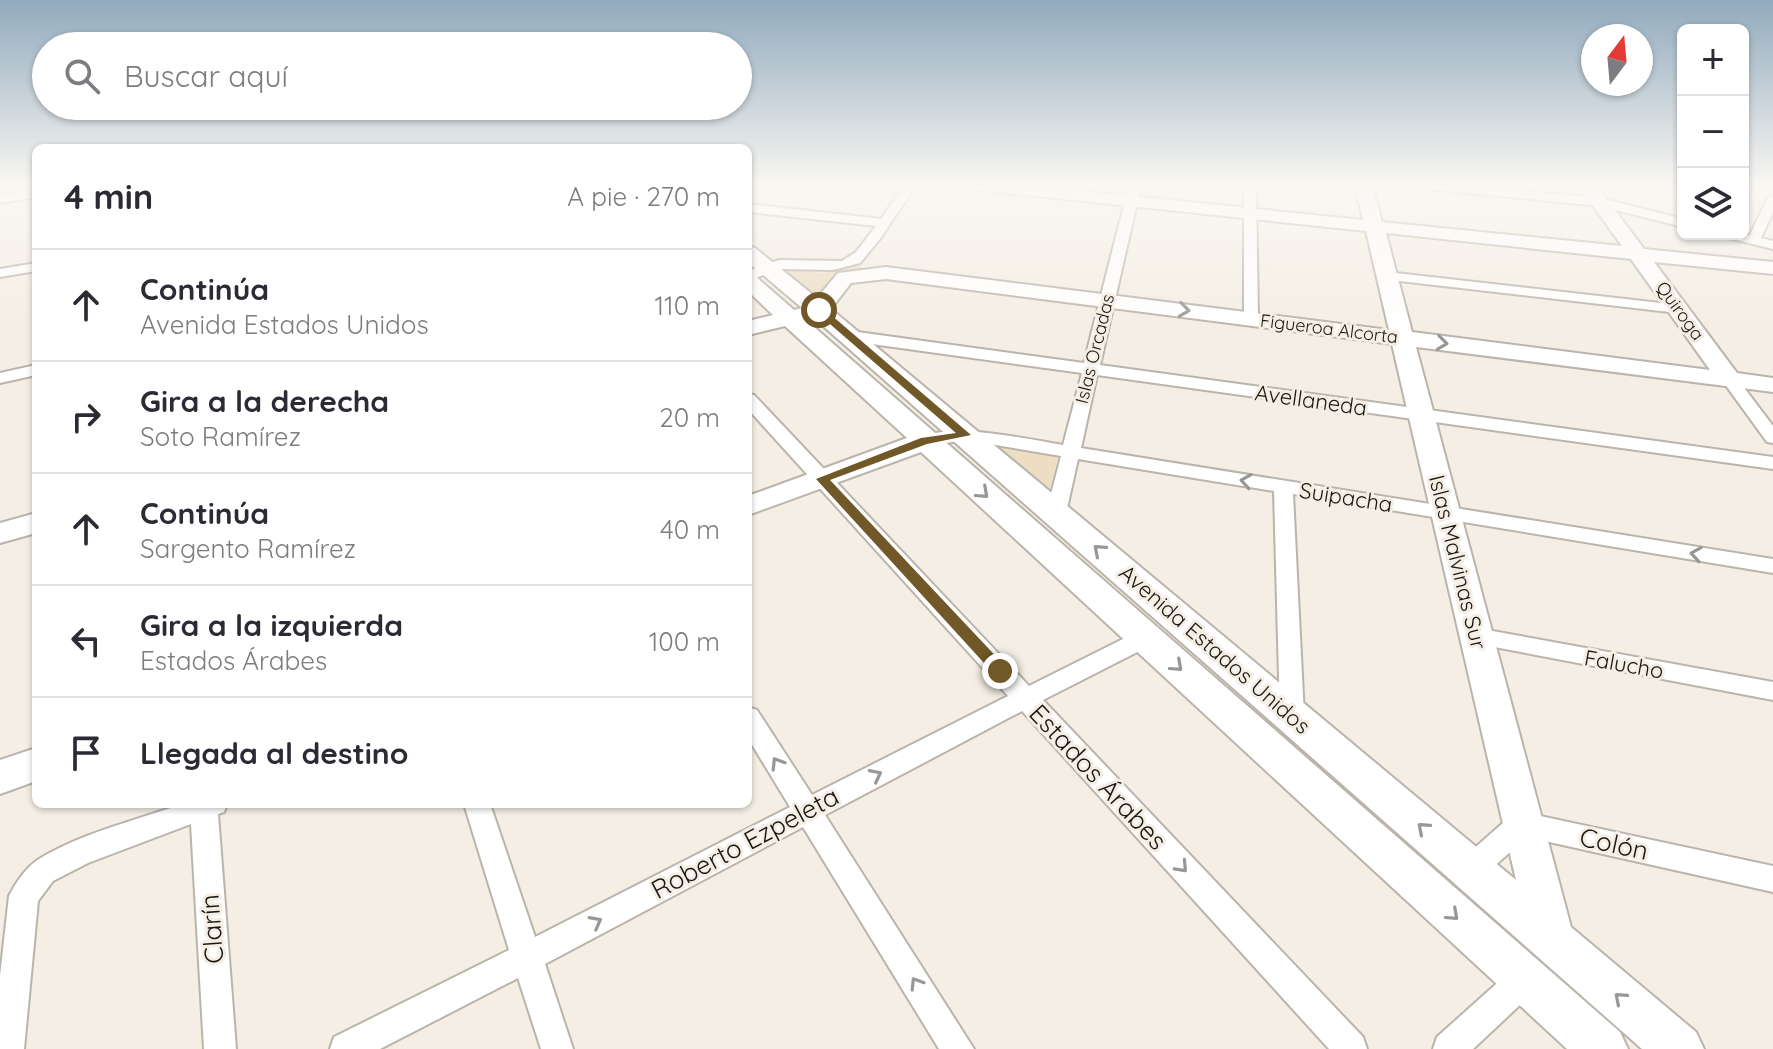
<!DOCTYPE html>
<html lang="es">
<head>
<meta charset="utf-8">
<style>
  body { margin:0; font-family:Quicksand,sans-serif; background:#f2f2f3; color:#2b2b33 }
  .controls { position:absolute; right:24px; top:24px; display:grid; overflow:hidden; border-radius:12px; box-shadow:0 2px 6px #0004 }
  .controls button { width:72px; height:72px; display:grid; place-items:center; padding:0; border:0; border-bottom:2px solid #e1e1e2; background:#fff; color:#2b2b33; font:40px sans-serif }
  .compass { position:absolute; left:1581px; top:24px; width:72px; height:72px; border-radius:50%; background:#fff; box-shadow:0 2px 6px #0004; rotate:16deg }
  .stop { position:absolute; width:24px; height:24px; margin:-18px; border:6px solid #715829; border-radius:50%; background:#fff }
  .stop.end { background:#715829; border-color:#fff; box-shadow:0 2px 8px #0008 }
  .list { margin:0; padding:0; list-style:none }
  h2 { display:flex; justify-content:space-between; align-items:center; height:104px; margin:0; padding:0 32px; font-size:34px }
  h2 small { font-size:26px; font-weight:400; color:#7c7c81 }
  .list li { display:grid; grid-template-columns:52px 1fr auto; gap:24px; align-items:center; box-sizing:border-box; height:112px; padding:0 32px; border-top:2px solid #e1e1e2 }
  .list b { display:block; font-size:30px; white-space:nowrap }
  .list p { margin:0; font-size:26px; white-space:nowrap; color:#7c7c81 }
  .list em { font-size:26px; font-style:normal; color:#7c7c81 }
  .icon { flex:none; width:44px; height:44px; fill:none; stroke:currentColor; stroke-width:2; stroke-linecap:round; stroke-linejoin:round }
  .map { position:relative; flex:none; width:1773px; height:1049px; overflow:hidden }
  .search { position:absolute; background:#fff; box-shadow:0 2px 6px #0004; left:32px; top:32px; width:720px; height:88px; display:flex; align-items:center; gap:20px; box-sizing:border-box; padding:0 28px; border-radius:44px; color:#7c7c81; font-size:30px }
  .panel { position:absolute; background:#fff; box-shadow:0 2px 6px #0004; left:32px; top:144px; width:720px; height:664px; border-radius:12px }
  .map>svg:first-child { display:block }
  .green { fill:#ecddc3 }
  .lines { fill:none; stroke-linecap:round; stroke-linejoin:round }
  .street-casing { stroke:#bab4ab; stroke-width:4 }
  .secondary-casing { stroke:#bab4ab; stroke-width:4 }
  .street { fill:#fff; fill-rule:evenodd }
  .secondary { fill:#fff; fill-rule:evenodd }
  .oneway { stroke:#989795 }
  .route { fill:#715829 }
  .labels { text-anchor:middle; stroke-width:6; stroke-linejoin:round; paint-order:stroke }
  .far-street-label { font-size:18px; fill:#191714; stroke:#f4eee4 }
  .street-label { font-size:22px; fill:#191714; stroke:#f4eee4 }
  .near-street-label { font-size:26px; fill:#191714; stroke:#f4eee4 }
</style>
</head>
<body>
<div class="map">
<svg width="1773" height="1049" viewBox="0 0 1773 1049">
  <rect width="100%" height="100%" fill="#f4eee4"/>
  <g class="green">
    <polygon points="855,262 868,272 819,297 813,297 786,274 793,270 825,273"/>
    <polygon points="991,446 1058,457 1049,492"/>
  </g>
  <g class="lines">
    <defs>
      <g id="street">
        <polygon points="904,185 916,185 880,239 860,263 833,270 779,269 748,281 748,271 779,260 842,261 856,252 876,226 748,212 748,204 881,219"/>
        <path d="M1129 185H1141L1100 365 1773 457V469L1097 375 1081 448 1773 559V573L1293 494 1304 716 1301 723 1292 726 1283 723 1280 716 1274 491 1078 459 1066 513 1063 517H1049L1046 513 1061 456 966 440 925 446 916 441C939 419 1032 440 1063 445L1082 373 850 341 842 336 850 331 1084 363Z"/>
        <polygon points="1244,185 1256,185 1258,319 1251,323 1244,319"/>
        <polygon points="1412,185 1451,185 1600,198 1683,219 1683,227 1600,206 1418,188"/>
        <polygon points="36,189 36,197 0,203 0,195"/>
        <polygon points="1773,195 1773,212 1761,238 1773,241 1773,249 1724,237 1723,234 1750,235 1767,199"/>
        <polygon points="36,263 36,271 0,277 0,269"/>
        <polygon points="1387,272 1678,305 1685,309 1678,313 1382,279 1382,273"/>
        <polygon points="36,365 36,375 0,383 0,373"/>
        <polygon points="1730,375 1736,377 1773,426 1773,443 1767,442 1722,380"/>
        <polygon points="748,394 754,395 1029,686 1137,632 1145,630 1153,632 1156,638 1153,644 1043,700 1363,1037 1367,1049 1329,1049 1022,711 825,815 974,1049 939,1049 803,827 545,964 573,1049 541,1049 518,978 380,1049 330,1049 334,1037 509,950 464,804 490,804 535,937 790,807 748,738 748,707 757,710 812,795 1008,696 748,409"/>
        <polygon points="1476,628 1773,682 1773,700 1468,642 1465,636 1468,630"/>
        <path d="M182 804H227L224 812 218 814 236 1049H204L191 824 88 863 53 881 38 901 24 1049H0V976L9 896C15 884 25 869 36 861 78 834 134 821 182 804Z"/>
        <polygon points="1522,812 1773,866 1773,892 1527,837 1481,878 1471,882 1461,878 1457,869 1461,860 1512,815"/>
        <polygon points="1525,963 1536,968 1541,979 1536,990 1473,1049 1433,1049 1437,1037 1514,968"/>
      </g>
      <g id="secondary">
        <path d="M968 185H1024L1363 220 1355 185H1372L1382 222 1622 246 1578 185H1596L1644 249 1773 262V274L1654 262 1737 373 1773 378V392L1416 347 1571 927 1696 1032 1704 1049H1642L813 317 806 320 1620 1032 1628 1049H1567L921 452 748 515V496L907 438 785 326 748 335V321L773 315 748 291V274L755 276 794 310 802 308 748 262V246L755 248 817 298 838 273 886 267 1389 330 1366 231 977 190ZM1386 233 1631 259 1710 370 1412 332ZM886 279 1392 344 1516 880 831 309 851 283Z"/>
        <polygon points="36,513 36,533 0,543 0,523"/>
        <polygon points="36,748 36,781 0,794 0,760"/>
      </g>
    </defs>
    <use href="#street" class="street-casing"/>
    <use href="#secondary" class="secondary-casing"/>
    <use href="#street" class="street"/>
    <use href="#secondary" class="secondary"/>
  </g>
  <defs><path id="oneway-chevron" d="M-2-3.5L2.5 0L-2 3.5" fill="none" stroke-width="1.6" stroke-linecap="round" stroke-linejoin="round" transform="scale(2)"/></defs>
  <g class="oneway">
    <use href="#oneway-chevron" transform="translate(1184 310) rotate(7)"/>
    <use href="#oneway-chevron" transform="translate(1442 343) rotate(7)"/>
    <use href="#oneway-chevron" transform="translate(1246 481) rotate(-171)"/>
    <use href="#oneway-chevron" transform="translate(983 493) rotate(42)"/>
    <use href="#oneway-chevron" transform="translate(1099 550) rotate(-139)"/>
    <use href="#oneway-chevron" transform="translate(1696 554) rotate(-171)"/>
    <use href="#oneway-chevron" transform="translate(1177 666) rotate(42)"/>
    <use href="#oneway-chevron" transform="translate(777 763) rotate(-122)"/>
    <use href="#oneway-chevron" transform="translate(876 775) rotate(-27)"/>
    <use href="#oneway-chevron" transform="translate(1423 828) rotate(-139)"/>
    <use href="#oneway-chevron" transform="translate(1182 867) rotate(47)"/>
    <use href="#oneway-chevron" transform="translate(1453 915) rotate(42)"/>
    <use href="#oneway-chevron" transform="translate(596 922) rotate(-28)"/>
    <use href="#oneway-chevron" transform="translate(916 983) rotate(-122)"/>
    <use href="#oneway-chevron" transform="translate(1620 998) rotate(-139)"/>
  </g>
  <linearGradient id="sky" x2="0" y2="1"><stop stop-color="#91aabd"/><stop offset="0.56" stop-color="#faf7f3"/><stop offset="1" stop-color="#faf7f3" stop-opacity="0"/></linearGradient>
  <rect width="1773" height="331" fill="url(#sky)"/>
  <polygon class="route" points="816,308 823,308 971,435 927,444 830,480 1006,667 1006,675 995,675 816,479 921,438 956,433 816,312"/>
  <g class="labels">
    <g class="far-street-label">
      <text transform="translate(1680 311) rotate(54)" y="6">Quiroga</text>
      <text transform="translate(1329 329) rotate(7)" y="6">Figueroa Alcorta</text>
      <text transform="translate(1095 349) rotate(-76)" y="6">Islas Orcadas</text>
    </g>
    <g class="street-label">
      <text transform="translate(1311 400) rotate(8)" y="8">Avellaneda</text>
      <text transform="translate(1346 497) rotate(9)" y="8">Suipacha</text>
      <text transform="translate(1458 562) rotate(76)" y="8">Islas Malvinas Sur</text>
      <text transform="translate(1215 649) rotate(41)" y="8">Avenida Estados Unidos</text>
      <text transform="translate(1624 664) rotate(10)" y="8">Falucho</text>
    </g>
    <g class="near-street-label">
      <text transform="translate(1098 777) rotate(47)" y="9">Estados Árabes</text>
      <text transform="translate(745 843) rotate(-28)" y="9">Roberto Ezpeleta</text>
      <text transform="translate(1614 844) rotate(12)" y="9">Colón</text>
      <text transform="translate(212 929) rotate(-94)" y="9">Clarín</text>
    </g>
  </g>
</svg>
<div class="controls">
<button>+</button>
<button>−</button>
<button><svg class="icon" aria-label="layers" viewBox="0 0 24 24"><path d="M12 4l9 5-9 5-9-5zM3 14l9 5 9-5"/></svg></button>
</div>
<svg class="compass" viewBox="-18 -18 36 36"><path d="M0-13l5 13h-10z" fill="#e53935"/><path d="M0 13l5-13h-10z" fill="#7c7c81"/></svg>
<div class="stop" style="left:819px;top:310px"></div>
<div class="stop end" style="left:1000px;top:671px"></div>
<div class="search"><svg class="icon" aria-label="search" viewBox="0 0 24 24"><circle cx="10" cy="10" r="6"/><path d="M15 15l6 6"/></svg>Buscar aquí</div>
<section class="panel">
<h2>4 min<small>A pie · 270 m</small></h2>
<ul class="list">
<li><svg class="icon" aria-label="ahead" viewBox="0 0 24 24"><path d="M12 20V5M6 11l6-6 6 6"/></svg><div><b>Continúa</b><p>Avenida Estados Unidos</p></div><em>110 m</em></li>
<li><svg class="icon" aria-label="right" viewBox="0 0 24 24"><path d="M7 20v-9h11M14 6l5 5-5 5"/></svg><div><b>Gira a la derecha</b><p>Soto Ramírez</p></div><em>20 m</em></li>
<li><svg class="icon" aria-label="ahead" viewBox="0 0 24 24"><path d="M12 20V5M6 11l6-6 6 6"/></svg><div><b>Continúa</b><p>Sargento Ramírez</p></div><em>40 m</em></li>
<li><svg class="icon" aria-label="left" viewBox="0 0 24 24"><path d="M17 20v-9H6M10 6l-5 5 5 5"/></svg><div><b>Gira a la izquierda</b><p>Estados Árabes</p></div><em>100 m</em></li>
<li><svg class="icon" aria-label="arrive" viewBox="0 0 24 24"><path d="M6 21V4h12l-3 4 3 4H6"/></svg><div><b>Llegada al destino</b></div></li>
</ul>
</section>
</div>
</body>
</html>
